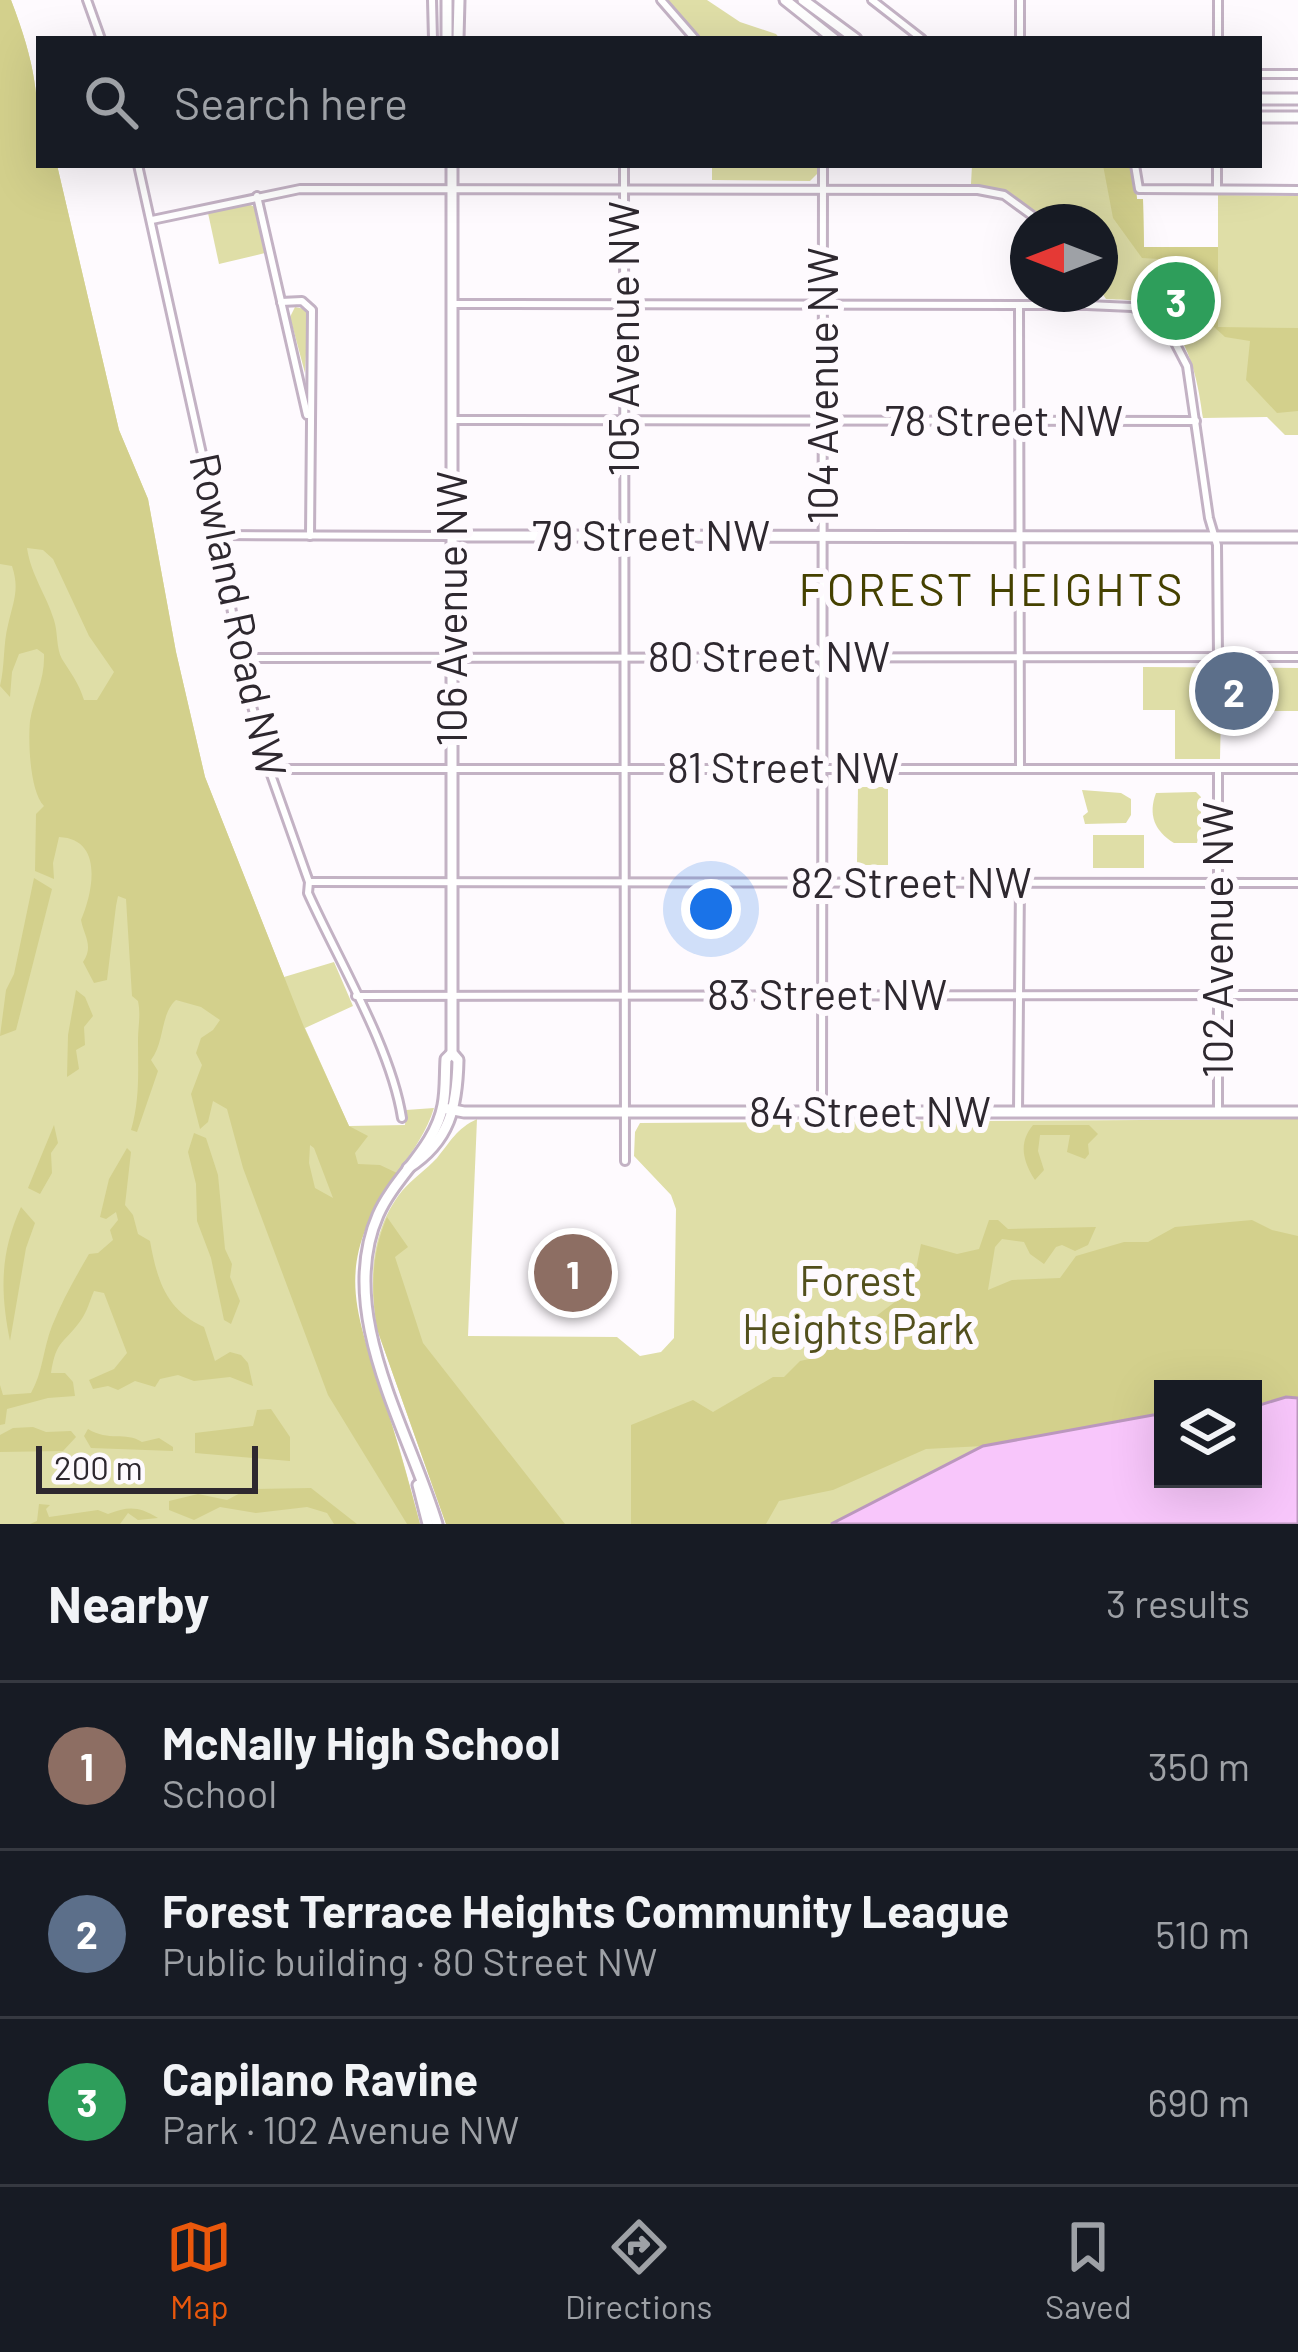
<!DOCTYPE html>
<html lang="en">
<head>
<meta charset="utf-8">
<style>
  body { margin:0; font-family:Barlow,sans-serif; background:#20242c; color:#f1f3f6 }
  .controls { position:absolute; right:36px; bottom:36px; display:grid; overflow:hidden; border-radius:0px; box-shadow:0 12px 48px #0002 }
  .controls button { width:108px; height:108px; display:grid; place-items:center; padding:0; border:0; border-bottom:3px solid #363941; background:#171b24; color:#f1f3f6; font:60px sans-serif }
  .compass { position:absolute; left:1010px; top:204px; width:108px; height:108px; border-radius:50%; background:#171b24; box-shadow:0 12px 48px #0002; rotate:270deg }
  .scale { position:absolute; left:36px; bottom:30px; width:222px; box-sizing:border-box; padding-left:12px; border:6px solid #2e282f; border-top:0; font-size:33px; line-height:42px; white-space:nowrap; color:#2e282f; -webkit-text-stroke:9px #fefafe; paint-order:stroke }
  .you { position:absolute; left:711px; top:909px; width:42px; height:42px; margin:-30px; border:9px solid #fff; border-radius:50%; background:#1a73e8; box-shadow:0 0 0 18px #1a73e833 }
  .badge { display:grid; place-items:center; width:78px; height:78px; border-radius:50%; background:#ea580c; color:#fff; font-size:39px; font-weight:700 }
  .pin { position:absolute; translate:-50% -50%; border:6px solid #fff; box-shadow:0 3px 12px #0006 }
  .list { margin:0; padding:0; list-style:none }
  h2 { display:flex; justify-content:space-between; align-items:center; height:156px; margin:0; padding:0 48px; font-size:51px }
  h2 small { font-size:39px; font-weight:400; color:#9ea1a6 }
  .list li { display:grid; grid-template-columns:78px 1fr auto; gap:36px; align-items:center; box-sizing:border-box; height:168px; padding:0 48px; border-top:3px solid #363941 }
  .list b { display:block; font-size:45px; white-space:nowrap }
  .list p { margin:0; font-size:39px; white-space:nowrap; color:#9ea1a6 }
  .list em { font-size:39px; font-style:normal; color:#9ea1a6 }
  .icon { flex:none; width:66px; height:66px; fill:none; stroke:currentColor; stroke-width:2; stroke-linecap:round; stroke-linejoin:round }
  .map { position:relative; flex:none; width:1298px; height:1524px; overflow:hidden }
  .search { position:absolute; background:#171b24; box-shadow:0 12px 48px #0002; left:36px; right:36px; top:36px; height:132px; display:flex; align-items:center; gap:30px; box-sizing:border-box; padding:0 42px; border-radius:0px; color:#9ea1a6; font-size:45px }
  .sheet { height:660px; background:#171b24 }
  nav { display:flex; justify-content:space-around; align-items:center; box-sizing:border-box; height:168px; border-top:3px solid #363941; background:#171b24; font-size:33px; color:#9ea1a6 }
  nav a { display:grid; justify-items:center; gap:6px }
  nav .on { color:#ea580c }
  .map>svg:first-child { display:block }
  .green { fill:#dfdea7 }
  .forest { fill:#d3d08c; fill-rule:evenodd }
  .water { fill:#f8c6fb; stroke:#bb97be; stroke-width:3 }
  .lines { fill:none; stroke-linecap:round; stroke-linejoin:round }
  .street-casing { stroke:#c3b2c4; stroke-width:12 }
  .secondary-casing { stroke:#c3b2c4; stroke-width:15 }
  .primary-casing { stroke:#c3b2c4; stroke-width:15 }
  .street { stroke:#fff; stroke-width:6 }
  .secondary { stroke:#fff; stroke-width:9 }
  .primary { stroke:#fff; stroke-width:9 }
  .labels { text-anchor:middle; stroke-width:12; stroke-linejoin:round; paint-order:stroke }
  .street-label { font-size:42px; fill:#2e282f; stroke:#fefafe }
  .park-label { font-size:42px; fill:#524f1c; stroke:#fefafe }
  .neighbourhood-label { font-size:45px; letter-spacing:3px; fill:#454100; stroke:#fefafe }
</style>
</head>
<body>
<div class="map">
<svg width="1298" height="1524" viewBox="0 0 1298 1524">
  <rect width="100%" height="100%" fill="#fefafe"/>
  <g class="green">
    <path d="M0 0H11C36 65 39 96 39 165H57L119 430 148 499 176 652 205 777 284 977 334 962 353 1006 305 1028 349 1126 405 1125 406 1110 434 1108C420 1154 381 1183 364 1228 338 1296 371 1361 392 1425 403 1458 411 1491 420 1524H0Z"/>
    <polygon points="661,0 707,0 740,22 776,34 780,39 695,39"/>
    <polygon points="712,165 817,165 817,174 810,181 712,180"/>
    <path d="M972 165H1133L1137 199H1143L1144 247H1218V195L1298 196V435H1285L1267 417 1203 418C1197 373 1186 317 1135 301 1126 299 1115 300 1106 299L1100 290V222H1049L1012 194 971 184Z"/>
    <polygon points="248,204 255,207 265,253 219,264 208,213"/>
    <polygon points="295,307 305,309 308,314 305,373 290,317"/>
    <polygon points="1143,667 1298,668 1298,711 1221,711 1220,759 1175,759 1175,710 1143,710"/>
    <polygon points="858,787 888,787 888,865 857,865"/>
    <polygon points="1082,790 1121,793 1131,799 1131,815 1126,823 1085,824 1083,816 1088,812"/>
    <path d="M1196 792 1201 797V843H1174C1154 831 1148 814 1156 793Z"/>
    <rect x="1093" y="835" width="51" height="33"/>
    <path d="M477 1119 468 1336 617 1337 640 1356 661 1352 674 1338 676 1209 671 1195 634 1156 635 1132 640 1123 1298 1119V1398L1253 1407V1389H1163V1415L983 1446 831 1524H446L377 1329C369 1282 370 1231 402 1191 412 1179 426 1170 437 1158 451 1141 456 1129 477 1119Z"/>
  </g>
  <g class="forest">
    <path d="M0 0H11C36 65 39 96 39 165H57L119 430 148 499 176 652 205 777 304 1027 349 1126 368 1136 355 1153 358 1164 380 1165 397 1173C335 1263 352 1302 384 1399 397 1441 409 1482 420 1524H407L328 1395 243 1168 227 1109 213 1101 208 1122 200 1129 191 1094 202 1065 196 1053 201 1038 213 1030 220 1020 201 1007 176 1000C160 1014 165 1042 151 1060L158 1071 137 1132 131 1130C140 1099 138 1072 138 1040 138 1026 141 1016 138 1001L132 996 126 899 118 896 116 906 107 980 94 983 83 962C94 946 84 936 81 920 93 892 104 839 59 837L53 863 54 879 35 871 36 814 44 806C30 792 28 743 30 721 34 697 45 680 44 654L37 649 19 654 12 672 10 697 0 686C5 666 3 644 8 625 13 602 20 590 12 566L0 564ZM27 548 43 550 53 559 89 636 114 672 97 700H84C79 683 70 672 62 659 56 648 58 632 54 620 46 594 31 575 27 548ZM310 1145 314 1148 333 1198 315 1188 309 1163Z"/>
    <polygon points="1103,165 1133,165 1137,199 1143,199 1144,247 1218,247 1218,327 1298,328 1298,411 1277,413 1246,380 1250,341 1225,337 1213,326 1209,287 1162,282 1159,259 1142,258 1113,218"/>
    <polygon points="34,878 52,889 16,1030 0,1036 6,990 14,974"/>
    <polygon points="76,990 85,997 93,1016 84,1027 85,1045 76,1050 79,1069 67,1077 68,1035"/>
    <polygon points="54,1125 58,1143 51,1153 52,1173 40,1194 28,1188"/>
    <path d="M1033 1125H1089L1098 1134 1088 1144 1089 1154 1085 1159 1067 1152 1070 1135H1040L1038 1151 1044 1170 1035 1180C1023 1161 1018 1143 1033 1125Z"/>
    <polygon points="194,1133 206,1138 218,1175 225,1249 232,1264 230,1277 240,1301 231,1324 224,1320 211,1258 197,1221 196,1184 188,1152"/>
    <path d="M127 1148 131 1152 125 1205 133 1215 138 1234 150 1241C157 1280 166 1310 204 1327L215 1361 230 1352 241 1355 248 1363 253 1386 230 1377 194 1381 178 1375 160 1379 155 1387 135 1381 118 1390 108 1386 93 1389 89 1380 114 1369 127 1353 104 1293 94 1291C90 1300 87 1312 81 1320 65 1343 56 1339 51 1373H65L73 1382 75 1396 48 1398 7 1409 5 1424 0 1425V1385L3 1395 31 1393C43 1372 43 1349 52 1326 62 1301 75 1278 89 1254L98 1253 113 1240 110 1230 118 1220 116 1212 106 1219 100 1217 109 1179Z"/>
    <path d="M21 1207 35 1223 26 1248 10 1341C0 1291 0 1253 21 1207Z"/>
    <path d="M387 1217 408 1247 395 1257 423 1343 565 1524H446L377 1329C371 1289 371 1255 387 1217Z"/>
    <polygon points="989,1220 998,1220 1008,1229 1096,1227 1088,1245 1075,1251 1062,1245 1056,1247 1044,1264 1030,1254 1024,1242 1002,1239 995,1247 988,1290 1012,1280 1060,1278 1076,1256 1124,1242 1148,1242 1175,1227 1252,1220 1272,1230 1298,1236 1298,1398 1253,1407 1253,1389 1163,1389 1163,1415 983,1446 926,1449 833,1490 779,1501 766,1524 631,1524 631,1425 693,1400 713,1412 773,1377 784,1377 800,1361 818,1357 821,1351 814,1348 814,1333 850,1331 855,1324 867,1323 912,1289 921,1244 957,1254 979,1249"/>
    <polygon points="271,1409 290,1437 290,1461 195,1453 195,1433 253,1426 257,1410"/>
    <polygon points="33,1427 46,1432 71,1431 76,1437 63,1451 0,1452 0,1435 13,1428"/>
    <path d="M88 1429C109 1442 125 1431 142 1442L159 1438 173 1447V1451L91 1448 84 1436Z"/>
    <polygon points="311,1488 357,1524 334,1524 327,1513 307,1507 256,1513 220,1507 194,1520 169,1510 169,1501 198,1494 227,1500 248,1489"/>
    <path d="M39 1504 50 1505 46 1509 49 1517 98 1510 108 1514C128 1506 139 1506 158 1518L138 1520 128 1513 120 1524H30L37 1521Z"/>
  </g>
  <polygon class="water" points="1286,1397 1298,1398 1298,1524 831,1524 983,1446 1153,1415 1163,1415 1163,1479 1253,1479 1253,1407"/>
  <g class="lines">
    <defs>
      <g id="street">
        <polyline points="87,0 101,39"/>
        <polyline points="432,0 433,39"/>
        <polyline points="661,0 695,39"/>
        <polyline points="872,0 922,39"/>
        <polyline points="1020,0 1020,39"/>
        <polyline points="1218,0 1218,39"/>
        <polyline points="1259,74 1298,74"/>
        <path d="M138 165 220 535 239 658 269 769 309 882 308 893C338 960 391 1047 402 1118"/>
        <polyline points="624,165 625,1161"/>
        <polyline points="1135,165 1139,189 1298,190"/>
        <polyline points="1217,189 1217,165"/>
        <polyline points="257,196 307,415"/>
        <polyline points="152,220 300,189 978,190 1004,195 1041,222"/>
        <polyline points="281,302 302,301 312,310 310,536"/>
        <polyline points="452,304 1087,305 1132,307 1151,315 1172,337 1187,366 1209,518 1217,545 1218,657"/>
        <polyline points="1019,306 1020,768"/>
        <polyline points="452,420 1196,421"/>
        <polyline points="221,535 452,536"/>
        <polyline points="239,658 1298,657"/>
        <polyline points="269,769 1298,769"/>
        <polyline points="1218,769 1218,1111"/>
        <polyline points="309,882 1298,883"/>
        <polyline points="356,996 1298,995"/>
        <polyline points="822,1112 823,165"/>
        <polyline points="1018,1112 1020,883"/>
      </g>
      <g id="secondary">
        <polyline points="447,0 447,39"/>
        <polyline points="458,39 459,0"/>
        <polyline points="452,536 1298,537"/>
        <polyline points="443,1108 464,1112 1298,1112"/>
        <path d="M408 1168C450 1141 457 1107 458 1060L452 1053V165"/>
        <polyline points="418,1485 428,1524"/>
        <path d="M437 1524C409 1430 335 1313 378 1215 395 1176 435 1148 443 1105 446 1090 445 1074 446 1059L452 1053"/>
      </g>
      <g id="primary">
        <polyline points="785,0 834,39"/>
        <polyline points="803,0 856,39"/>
        <polyline points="1259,99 1298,99"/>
        <polyline points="1259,117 1298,117"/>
      </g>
    </defs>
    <use href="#street" class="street-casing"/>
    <use href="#secondary" class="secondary-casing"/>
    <use href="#primary" class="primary-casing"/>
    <use href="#street" class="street"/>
    <use href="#secondary" class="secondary"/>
    <use href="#primary" class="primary"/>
  </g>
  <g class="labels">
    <g class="street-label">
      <text transform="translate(624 339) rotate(-90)" y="15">105 Avenue NW</text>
      <text transform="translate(823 386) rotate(-90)" y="15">104 Avenue NW</text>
      <text x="1004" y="436">78 Street NW</text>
      <text x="651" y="551">79 Street NW</text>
      <text transform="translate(452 609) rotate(-90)" y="15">106 Avenue NW</text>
      <text transform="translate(238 615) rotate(78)" y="15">Rowland Road NW</text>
      <text x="769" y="672">80 Street NW</text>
      <text x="783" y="783">81 Street NW</text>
      <text x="911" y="898">82 Street NW</text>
      <text transform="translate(1218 940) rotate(-90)" y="15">102 Avenue NW</text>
      <text x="827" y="1010">83 Street NW</text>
      <text x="870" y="1127">84 Street NW</text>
    </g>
    <g class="park-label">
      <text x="858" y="1296">Forest<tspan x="858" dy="48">Heights Park</tspan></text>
    </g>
    <g class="neighbourhood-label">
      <text x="992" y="606">FOREST HEIGHTS</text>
    </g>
  </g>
</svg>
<div class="controls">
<button><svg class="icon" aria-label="layers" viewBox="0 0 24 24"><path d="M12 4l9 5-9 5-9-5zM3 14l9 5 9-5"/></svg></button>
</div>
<svg class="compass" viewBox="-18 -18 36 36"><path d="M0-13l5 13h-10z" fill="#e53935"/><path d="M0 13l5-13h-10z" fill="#9ea1a6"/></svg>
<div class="scale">200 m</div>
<div class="you"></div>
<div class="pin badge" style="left:573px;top:1273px;background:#8d6e63">1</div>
<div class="pin badge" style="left:1234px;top:691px;background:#5c6f8a">2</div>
<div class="pin badge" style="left:1176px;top:301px;background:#2e9e5b">3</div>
<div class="search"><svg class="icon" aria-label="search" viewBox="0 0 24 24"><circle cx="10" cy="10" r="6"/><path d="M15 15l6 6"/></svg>Search here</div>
</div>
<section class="sheet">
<h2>Nearby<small>3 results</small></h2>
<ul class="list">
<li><span class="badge" style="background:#8d6e63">1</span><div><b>McNally High School</b><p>School</p></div><em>350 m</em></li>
<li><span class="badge" style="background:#5c6f8a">2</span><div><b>Forest Terrace Heights Community League</b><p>Public building · 80 Street NW</p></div><em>510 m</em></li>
<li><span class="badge" style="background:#2e9e5b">3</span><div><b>Capilano Ravine</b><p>Park · 102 Avenue NW</p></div><em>690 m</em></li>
</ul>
</section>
<nav>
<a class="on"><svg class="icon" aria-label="map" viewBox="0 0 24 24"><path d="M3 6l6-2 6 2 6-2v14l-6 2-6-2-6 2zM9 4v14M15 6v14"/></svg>Map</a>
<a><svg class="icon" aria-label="directions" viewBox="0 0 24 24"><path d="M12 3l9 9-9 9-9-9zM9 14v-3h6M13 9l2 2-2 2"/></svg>Directions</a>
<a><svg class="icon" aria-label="saved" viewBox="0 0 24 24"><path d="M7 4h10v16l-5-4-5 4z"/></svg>Saved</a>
</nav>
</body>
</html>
